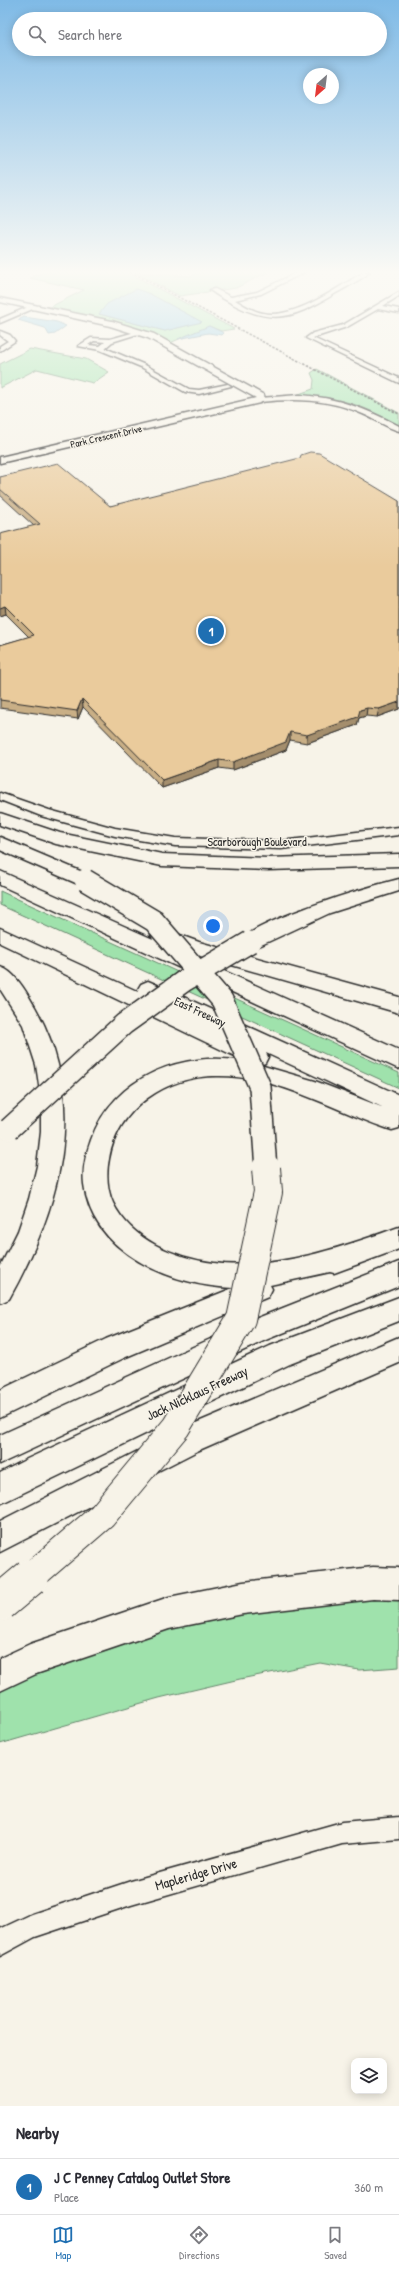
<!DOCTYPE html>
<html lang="en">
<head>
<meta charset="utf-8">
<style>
  body { margin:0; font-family:"Patrick Hand",sans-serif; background:#f7f7f7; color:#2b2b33 }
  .controls { position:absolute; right:12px; bottom:12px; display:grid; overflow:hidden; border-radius:8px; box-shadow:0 2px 10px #0003 }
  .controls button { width:36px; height:36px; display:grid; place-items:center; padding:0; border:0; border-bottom:1px solid #e1e1e2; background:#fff; color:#2b2b33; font:20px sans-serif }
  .compass { position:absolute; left:303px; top:68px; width:36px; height:36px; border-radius:50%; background:#fff; box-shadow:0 2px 10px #0003; rotate:208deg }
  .you { position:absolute; left:213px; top:926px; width:14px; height:14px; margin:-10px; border:3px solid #fff; border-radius:50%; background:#1a73e8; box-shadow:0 0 0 6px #1a73e833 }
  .badge { display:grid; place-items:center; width:26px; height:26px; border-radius:50%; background:#1f6fb2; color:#fff; font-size:13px; font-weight:700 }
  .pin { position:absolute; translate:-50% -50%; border:2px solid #fff; box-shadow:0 1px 4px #0006 }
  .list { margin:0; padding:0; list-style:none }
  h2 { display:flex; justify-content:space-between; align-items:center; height:52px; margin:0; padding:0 16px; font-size:17px }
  h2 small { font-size:13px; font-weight:400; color:#7c7c81 }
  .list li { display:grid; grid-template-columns:26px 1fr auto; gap:12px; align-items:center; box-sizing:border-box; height:56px; padding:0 16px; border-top:1px solid #e1e1e2 }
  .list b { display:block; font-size:15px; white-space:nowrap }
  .list p { margin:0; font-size:13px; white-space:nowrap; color:#7c7c81 }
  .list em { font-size:13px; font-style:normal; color:#7c7c81 }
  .icon { flex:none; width:22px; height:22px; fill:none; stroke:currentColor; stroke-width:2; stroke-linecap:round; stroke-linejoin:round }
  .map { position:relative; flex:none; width:399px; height:2106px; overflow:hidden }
  .search { position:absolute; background:#fff; box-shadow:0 2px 10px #0003; left:12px; right:12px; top:12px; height:44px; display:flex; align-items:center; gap:10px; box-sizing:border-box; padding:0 14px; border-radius:22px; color:#7c7c81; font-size:15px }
  .sheet { height:108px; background:#fff }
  nav { display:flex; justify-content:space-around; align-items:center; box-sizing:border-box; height:56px; border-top:1px solid #e1e1e2; background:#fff; font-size:11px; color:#7c7c81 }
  nav a { display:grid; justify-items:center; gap:2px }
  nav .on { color:#1f6fb2 }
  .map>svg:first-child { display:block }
  .green { fill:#9fe2ac; stroke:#65866c; fill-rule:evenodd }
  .water { fill:#82c4e3; stroke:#5f8799 }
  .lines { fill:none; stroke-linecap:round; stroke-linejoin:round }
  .street-casing { stroke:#2b2b2b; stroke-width:3 }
  .secondary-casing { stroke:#2b2b2b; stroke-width:3 }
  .highway-casing { stroke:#2b2b2b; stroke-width:3 }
  .street { fill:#f7f3e8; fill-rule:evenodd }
  .secondary { fill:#f7f3e8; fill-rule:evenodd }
  .highway { fill:#f7f3e8; fill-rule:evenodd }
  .rail { stroke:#2b2b2b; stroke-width:1.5; stroke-dasharray:2.5 1.5; stroke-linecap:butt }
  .highway-bridge-far2-casing { stroke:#2b2b2b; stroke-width:24; stroke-linecap:butt }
  .highway-bridge-far1-casing { stroke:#2b2b2b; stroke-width:30; stroke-linecap:butt }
  .highway-bridge-casing { stroke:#2b2b2b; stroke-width:38; stroke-linecap:butt }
  .highway-bridge-far2 { stroke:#f7f3e8; stroke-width:21 }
  .highway-bridge-far1 { stroke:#f7f3e8; stroke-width:28 }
  .highway-bridge { stroke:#f7f3e8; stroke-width:36 }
  .wall { fill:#c9af86; stroke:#2b2b2b }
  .shaded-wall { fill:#a48e6d; stroke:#2b2b2b }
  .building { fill:#eacb9c; stroke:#2b2b2b }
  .labels { text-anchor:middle; stroke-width:3; stroke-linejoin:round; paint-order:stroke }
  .far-street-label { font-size:10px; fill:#2b2b2b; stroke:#f7f3e8 }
  .street-label { font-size:12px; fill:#2b2b2b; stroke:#f7f3e8 }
  .near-street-label { font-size:14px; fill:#2b2b2b; stroke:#f7f3e8 }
</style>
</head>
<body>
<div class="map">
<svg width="399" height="2106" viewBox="0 0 399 2106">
  <rect width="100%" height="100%" fill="#f7f3e8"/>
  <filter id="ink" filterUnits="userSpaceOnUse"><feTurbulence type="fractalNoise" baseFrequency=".025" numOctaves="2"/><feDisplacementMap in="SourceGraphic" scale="8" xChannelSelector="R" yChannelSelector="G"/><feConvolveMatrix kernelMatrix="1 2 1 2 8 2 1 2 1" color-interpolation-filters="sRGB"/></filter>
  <g filter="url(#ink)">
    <g class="green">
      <path d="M44 272H127L234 329 221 331 209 326 170 343 145 332 46 309 84 290 30 278ZM150 294 181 311 192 324 165 331 99 314Z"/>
      <polygon points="134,272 190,276 200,272 268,272 236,288 180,296"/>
      <polygon points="30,349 86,359 109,372 93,383 37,369 0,388 0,364"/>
      <path d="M317 369 399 413V425C360 404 340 397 296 395L313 389 314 380 311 373Z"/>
      <polygon points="0,891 399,1073 399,1088 0,905"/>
      <polygon points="399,1594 399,1667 359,1670 320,1663 240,1679 159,1698 0,1744 0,1683 209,1611"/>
    </g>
    <g class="water">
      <polygon points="136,289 150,294 202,322 165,331 99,314 107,304"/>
      <polygon points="24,317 57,322 66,326 55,334 49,335 45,328 18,320"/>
      <polygon points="209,326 224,333 222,335 208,333 178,339"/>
    </g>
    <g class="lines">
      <defs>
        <g id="street">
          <path d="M298 272H305L261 294 235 300C243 305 253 311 263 313 294 320 338 287 364 272H370C360 280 347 287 336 293 296 317 274 327 231 303 224 299 216 295 210 290L215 289 231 297 257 292Z"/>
          <polygon points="399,292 399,296 383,306 399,309 399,313 378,309 347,327 313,338 399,378 399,383 306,338 313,333 343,325"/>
          <polygon points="33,305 35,308 0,323 0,319"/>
          <polygon points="0,331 10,335 15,341 0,351 0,346 8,341 0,335"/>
          <path d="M139 331 144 332 112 342 105 348 145 365 189 389 199 390 228 384 231 386 199 394 185 392 141 367 100 350 78 346 91 338 110 339ZM94 341 105 342 100 346 88 345Z"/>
          <path d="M299 395C336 397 367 409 399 426V431C387 428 375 419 363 414 329 399 296 398 260 402L257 400 260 398Z"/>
          <polygon points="0,793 49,810 115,828 175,838 281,841 399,827 399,835 281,849 175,846 115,836 41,816 0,800"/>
          <polygon points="399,1817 399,1839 342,1844 131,1905 35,1937 0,1956 0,1929 32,1914 131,1881 342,1822"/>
        </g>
        <polygon id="secondary" points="0,298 112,321 154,334 264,395 265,400 260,403 0,463 0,457 256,398 148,338 110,326 0,302"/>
        <g id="highway">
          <polygon points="0,813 60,833 162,854 268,858 399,854 399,866 268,870 162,866 56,844 0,825"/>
          <polygon points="0,837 92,876 95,880 92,884 85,886 78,884 0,850"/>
          <polygon points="0,871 153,939 151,935 154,930 161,928 199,942 399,997 399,1013 186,952 162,943 399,1050 399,1069 0,885"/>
          <path d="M399 879V891L330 913 257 947 250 949 243 947 240 942C253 921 371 886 399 879Z"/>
          <path d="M0 928 139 992 138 989 141 984 148 981 155 984 399 1095V1128L392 1130C336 1112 278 1075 217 1076 167 1076 118 1107 109 1159 106 1173 107 1190 113 1203 131 1240 175 1258 214 1263 273 1271 344 1247 399 1227V1249L334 1273 330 1272 270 1285 272 1289 268 1297 126 1357 0 1418V1390L106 1339 233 1288C172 1286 92 1253 84 1184 82 1168 86 1154 91 1140 113 1076 185 1049 247 1062L0 943ZM266 1053 384 1108 315 1081 260 1065 265 1063 268 1057Z"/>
          <path d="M0 967C15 971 27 993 35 1007 90 1104 60 1208 9 1299L0 1303V1267L18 1231 29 1199 37 1166 41 1132V1098L36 1065 23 1025 0 989Z"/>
          <polygon points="399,1262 399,1286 268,1339 0,1464 0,1435 250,1321"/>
          <polygon points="399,1297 399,1321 290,1364 0,1504 0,1473 27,1459 270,1346"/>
          <polygon points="399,1337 399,1363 197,1451 0,1552 0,1521 177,1431"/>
          <polygon points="373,1567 399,1568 399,1600 373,1599 243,1614 169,1629 36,1674 0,1691 0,1658 30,1644 169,1597 243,1582"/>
        </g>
      </defs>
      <use href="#street" class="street-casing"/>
      <use href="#secondary" class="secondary-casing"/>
      <use href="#highway" class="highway-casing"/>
      <use href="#street" class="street"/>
      <use href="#secondary" class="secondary"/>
      <use href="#highway" class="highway"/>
      <polyline class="rail" points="131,272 399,414"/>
      <defs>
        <g id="highway-bridge-far2">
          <polyline points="85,880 154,921 222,1000 260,1087 266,1169"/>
          <polyline points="9,1129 124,1024 184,981 250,942"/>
        </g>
        <polyline id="highway-bridge-far1" points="30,1578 102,1516 176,1427 241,1319 268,1192 266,1168"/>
        <polyline id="highway-bridge" points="0,1603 31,1577"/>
      </defs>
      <use href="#highway-bridge-far2" class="highway-bridge-far2-casing"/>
      <use href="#highway-bridge-far1" class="highway-bridge-far1-casing"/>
      <use href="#highway-bridge" class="highway-bridge-casing"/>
      <use href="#highway-bridge-far2" class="highway-bridge-far2"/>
      <use href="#highway-bridge-far1" class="highway-bridge-far1"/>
      <use href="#highway-bridge" class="highway-bridge"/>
    </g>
    <polygon class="wall" points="0,477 110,506 399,501 399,709 377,717 366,716 359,718 357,725 307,743 290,740 286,750 233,770 219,768 162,788 83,707 78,719 0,708 0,645 29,637 6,614 0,616 34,526 0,495"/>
    <g class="shaded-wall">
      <polygon points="5,606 6,614 0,616 0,608"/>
      <polygon points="82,699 83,707 78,719 77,711"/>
      <polygon points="399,702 399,709 377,717 379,709"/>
      <polygon points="367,708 366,716 359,718 357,725 307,743 307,735 360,710"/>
      <polygon points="290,732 290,740 286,750 233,770 233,762"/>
      <polygon points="219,760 219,768 162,788 162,780"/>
    </g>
    <polygon class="building" points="310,452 319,453 399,501 399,702 379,709 367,708 360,710 358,717 307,735 290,732 286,742 233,762 219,760 162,780 82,699 77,711 0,700 0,645 34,635 5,606 0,608 0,534 40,524 0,489 0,477 58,463 110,506 300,458 301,455"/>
  </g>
  <linearGradient id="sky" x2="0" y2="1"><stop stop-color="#7fbae6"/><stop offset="0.48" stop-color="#fbfaf5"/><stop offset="1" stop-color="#fbfaf5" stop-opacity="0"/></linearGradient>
  <rect width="399" height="567" fill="url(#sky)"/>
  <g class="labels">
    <g class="far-street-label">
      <text transform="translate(106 436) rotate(-13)" y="4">Park Crescent Drive</text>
    </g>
    <g class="street-label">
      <text x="257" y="846">Scarborough Boulevard</text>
      <text transform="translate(200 1012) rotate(25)" y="4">East Freeway</text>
    </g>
    <g class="near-street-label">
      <text transform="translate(197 1393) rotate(-25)" y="5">Jack Nicklaus Freeway</text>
      <text transform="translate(196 1874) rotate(-16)" y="5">Mapleridge Drive</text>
    </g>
  </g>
</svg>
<div class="controls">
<button><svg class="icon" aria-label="layers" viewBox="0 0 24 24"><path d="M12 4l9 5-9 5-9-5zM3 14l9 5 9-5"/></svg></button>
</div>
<svg class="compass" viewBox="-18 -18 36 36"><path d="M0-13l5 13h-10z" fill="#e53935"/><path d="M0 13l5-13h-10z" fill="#7c7c81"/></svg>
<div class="you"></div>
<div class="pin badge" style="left:211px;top:631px">1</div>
<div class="search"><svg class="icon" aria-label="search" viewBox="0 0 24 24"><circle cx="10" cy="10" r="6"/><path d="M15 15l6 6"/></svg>Search here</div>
</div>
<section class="sheet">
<h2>Nearby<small></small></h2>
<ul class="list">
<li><span class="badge">1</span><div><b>J C Penney Catalog Outlet Store</b><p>Place</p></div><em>360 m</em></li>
</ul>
</section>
<nav>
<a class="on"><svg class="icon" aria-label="map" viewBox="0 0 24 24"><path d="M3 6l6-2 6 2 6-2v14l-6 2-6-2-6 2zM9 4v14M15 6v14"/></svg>Map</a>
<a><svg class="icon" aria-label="directions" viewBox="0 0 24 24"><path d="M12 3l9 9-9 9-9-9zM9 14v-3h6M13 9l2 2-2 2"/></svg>Directions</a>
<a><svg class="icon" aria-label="saved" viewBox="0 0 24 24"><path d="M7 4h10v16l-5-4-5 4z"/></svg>Saved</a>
</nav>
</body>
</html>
